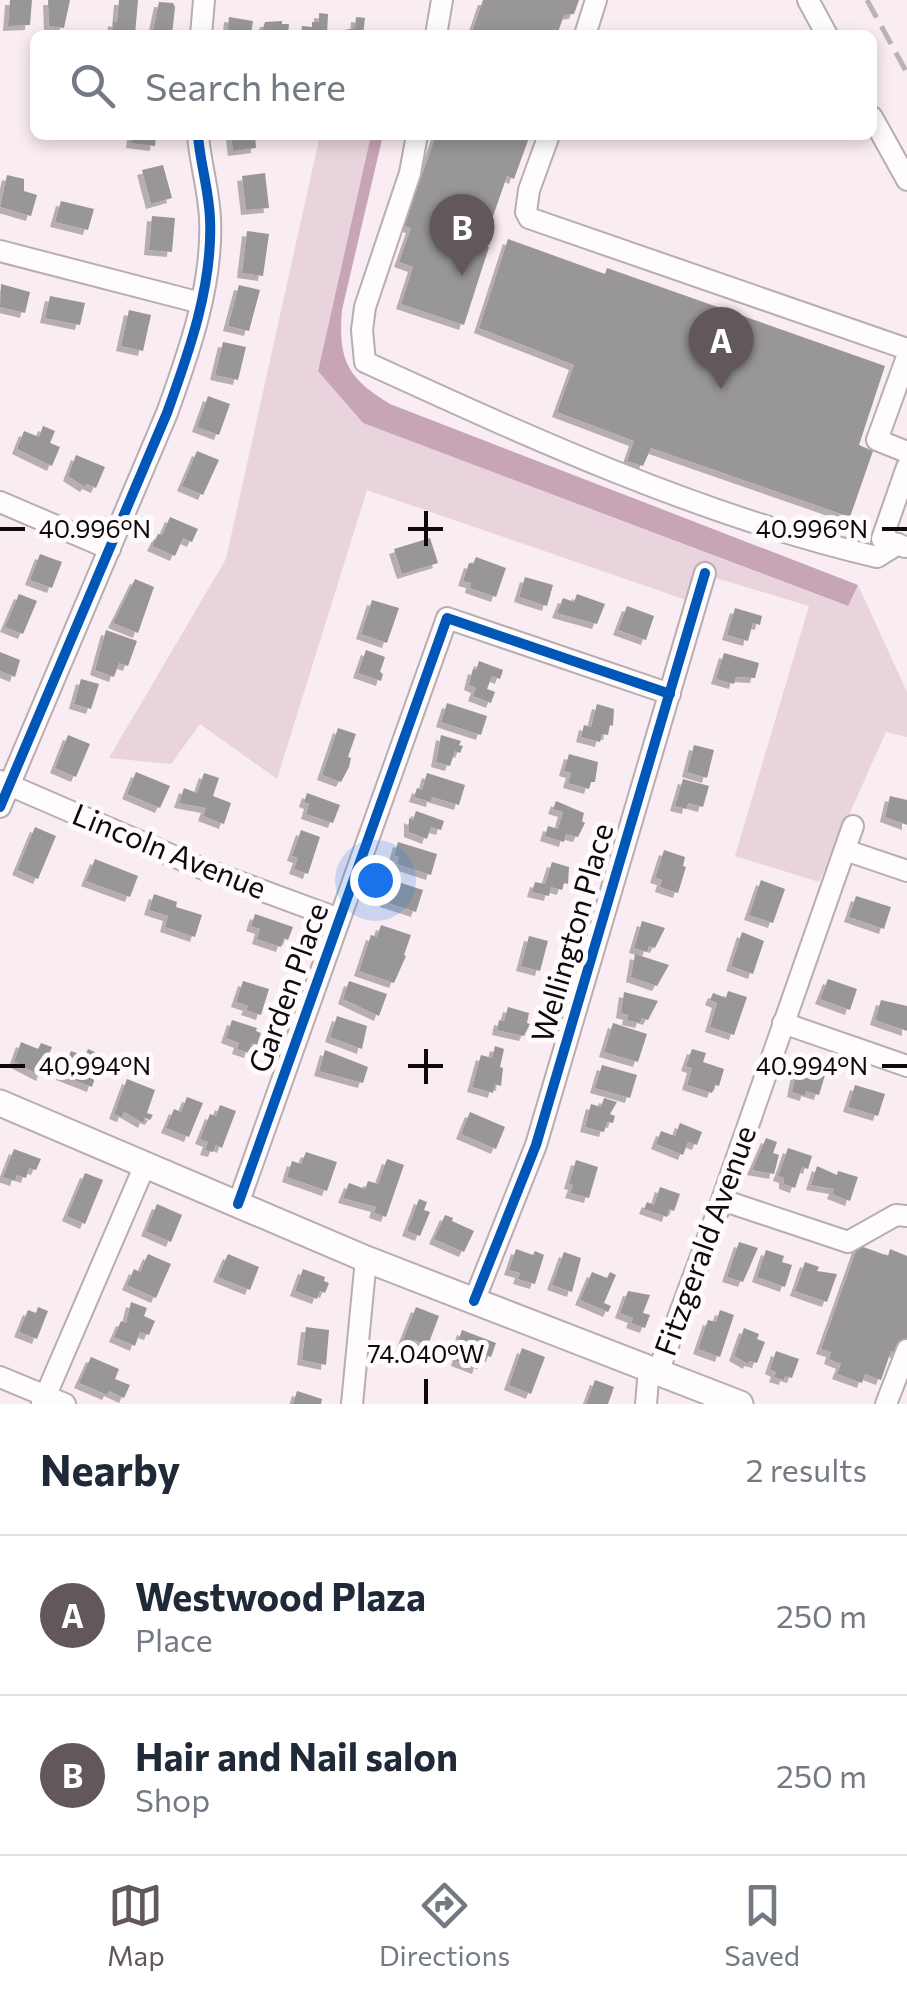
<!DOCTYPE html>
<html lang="en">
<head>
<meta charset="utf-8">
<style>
  body { margin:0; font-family:Commissioner,sans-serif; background:#f2f2f3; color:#1f2937 }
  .you { position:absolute; left:375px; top:880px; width:35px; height:35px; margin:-25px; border:8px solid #fff; border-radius:50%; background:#1a73e8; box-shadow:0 0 0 15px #1a73e833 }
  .badge { display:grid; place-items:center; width:65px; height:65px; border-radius:50%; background:#62585c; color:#fff; font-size:32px; font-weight:700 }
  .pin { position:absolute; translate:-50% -82px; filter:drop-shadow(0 2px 5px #0008) }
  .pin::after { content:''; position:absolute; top:52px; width:35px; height:30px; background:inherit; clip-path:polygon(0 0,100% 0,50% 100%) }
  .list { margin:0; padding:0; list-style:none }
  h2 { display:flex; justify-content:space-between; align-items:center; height:130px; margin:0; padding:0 40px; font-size:42px }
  h2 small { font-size:32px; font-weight:400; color:#747a83 }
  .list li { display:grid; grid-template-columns:65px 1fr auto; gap:30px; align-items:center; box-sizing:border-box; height:160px; padding:0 40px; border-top:2px solid #e0e1e3 }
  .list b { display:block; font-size:38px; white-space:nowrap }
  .list p { margin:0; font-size:32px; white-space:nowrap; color:#747a83 }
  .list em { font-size:32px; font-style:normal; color:#747a83 }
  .icon { flex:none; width:55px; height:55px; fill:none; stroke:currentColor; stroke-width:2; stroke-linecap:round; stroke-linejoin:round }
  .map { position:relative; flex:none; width:907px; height:1404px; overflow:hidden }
  .search { position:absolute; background:#fff; box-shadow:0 5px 15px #0003; left:30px; right:30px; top:30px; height:110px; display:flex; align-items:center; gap:25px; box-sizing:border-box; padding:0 35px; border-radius:15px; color:#747a83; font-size:38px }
  .sheet { height:450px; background:#fff }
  nav { display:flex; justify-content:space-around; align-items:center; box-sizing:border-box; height:140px; border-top:2px solid #e0e1e3; background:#fff; font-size:28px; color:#747a83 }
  nav a { display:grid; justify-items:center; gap:5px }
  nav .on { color:#62585c }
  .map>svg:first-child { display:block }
  .green { fill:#e9d3dd }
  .water { fill:#c7a5b6 }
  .building { fill:#989697; filter:url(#shadow) }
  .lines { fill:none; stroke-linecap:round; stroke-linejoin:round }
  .minor-casing { stroke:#b7adb2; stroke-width:24 }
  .major-casing { stroke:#b7adb2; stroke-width:29 }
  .minor { stroke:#fefcfd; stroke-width:20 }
  .major { stroke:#fefcfd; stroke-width:25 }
  .rail { stroke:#b8b4b6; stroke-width:5; stroke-dasharray:20 10; stroke-linecap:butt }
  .cycleway-casing { stroke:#fffafc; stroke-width:16 }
  .cycleway { stroke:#0057b8; stroke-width:10 }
  .ticks { fill:none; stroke:#10090c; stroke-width:4 }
  .labels { text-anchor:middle; stroke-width:10; stroke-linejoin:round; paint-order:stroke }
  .street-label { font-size:30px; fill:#10090c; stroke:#fffafc }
  .ticks-label { font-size:25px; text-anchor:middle; fill:#10090c; stroke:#fffafc; stroke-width:10; stroke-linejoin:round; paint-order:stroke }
</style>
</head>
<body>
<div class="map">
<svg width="907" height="1404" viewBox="0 0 907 1404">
  <defs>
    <filter id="shadow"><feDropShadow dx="-5" dy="5" stdDeviation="0" flood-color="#0004"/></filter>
  </defs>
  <rect width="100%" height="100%" fill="#f9ecf2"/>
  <polygon class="green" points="320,135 371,135 318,370 363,423 847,606 858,585 907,692 907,737 886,732 819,882 735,856 809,606 706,575 695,603 367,490 277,779 200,724 171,764 109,758 226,559"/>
  <path class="water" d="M371 135H383L342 310C338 360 347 378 390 404L858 585 848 606 363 423 318 371Z"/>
  <g class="building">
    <polygon points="10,0 32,0 30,25 8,26"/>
    <polygon points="48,0 70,0 64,28 49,26"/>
    <polygon points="119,0 138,0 135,35 112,35 113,21 117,22"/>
    <polygon points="483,0 579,0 574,14 564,15 557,35 471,35"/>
    <polygon points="159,2 173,3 175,7 172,35 152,35"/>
    <polygon points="319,13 328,14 327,35 301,35 302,26 312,27 312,22 319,22"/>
    <polygon points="229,17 253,21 251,35 227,35"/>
    <polygon points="356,17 365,18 363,35 339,35 339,31 355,28"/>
    <polygon points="282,21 282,24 289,24 288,35 261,35 265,22"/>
    <polygon points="132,135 156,135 155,146 131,143"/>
    <polygon points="231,135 255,135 256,148 233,151"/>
    <polygon points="436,135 530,135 514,179 507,176 483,245 489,247 464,325 401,304 413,267 399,262 411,228 404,226"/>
    <polygon points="163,165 172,198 151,204 142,170"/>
    <polygon points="265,173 269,208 246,210 242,176"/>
    <polygon points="7,175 24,179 24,191 37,195 31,216 0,207"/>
    <polygon points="61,201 94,209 88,230 55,222"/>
    <polygon points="152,216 175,218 172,252 149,250"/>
    <polygon points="247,231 269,234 263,276 242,273"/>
    <polygon points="508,239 605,274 607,268 885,366 859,445 873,451 850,517 651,448 643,466 627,461 634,441 557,412 574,365 479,328"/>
    <polygon points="1,284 30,292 25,313 0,307"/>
    <polygon points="239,285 260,290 249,331 228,326"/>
    <polygon points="50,296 85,303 80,325 45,318"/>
    <polygon points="129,310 151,315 143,351 121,346"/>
    <polygon points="223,342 246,347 238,380 215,375"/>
    <polygon points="208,396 230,404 219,435 197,427"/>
    <polygon points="43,426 55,431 50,443 60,447 52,466 17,449 24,431 39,437"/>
    <polygon points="197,451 219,460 203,495 182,486"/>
    <polygon points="76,455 105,467 96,488 87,484 85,487 68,476"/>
    <polygon points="170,517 198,529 192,542 183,538 175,556 152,546 158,534 162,535"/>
    <polygon points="430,538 438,563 402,574 394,549"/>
    <polygon points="40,554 62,562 52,588 30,580"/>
    <polygon points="476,557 506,568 496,597 470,588 471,583 463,581 469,563 473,564"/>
    <polygon points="525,577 553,585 547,606 519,597"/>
    <polygon points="135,579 154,587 138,633 113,623"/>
    <polygon points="19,594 37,601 23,634 5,627"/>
    <polygon points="577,594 605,604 597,624 557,613 563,598 574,602"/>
    <polygon points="372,600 399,608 387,643 361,634"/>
    <polygon points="627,606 654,616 646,640 618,630"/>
    <polygon points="735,608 762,616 760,625 753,623 748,641 727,635"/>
    <polygon points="106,630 137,641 128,666 119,663 114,677 95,670"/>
    <polygon points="366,650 385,657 380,672 383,674 381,681 358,673"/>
    <polygon points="0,652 20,660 15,677 0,671"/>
    <polygon points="724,653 759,663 755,678 736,677 734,684 716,679"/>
    <polygon points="479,661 503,670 500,679 492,676 487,689 495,692 491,703 473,696 476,688 469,685 473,669 476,670"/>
    <polygon points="81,679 99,684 91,709 74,704"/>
    <polygon points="447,703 487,716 481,735 441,722"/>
    <polygon points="597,704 614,709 613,726 610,725 608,735 602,734 600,742 581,737 584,725 591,727"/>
    <polygon points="338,728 356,734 348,757 351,758 349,767 341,782 322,775"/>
    <polygon points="68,735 90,744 76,777 55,768"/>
    <polygon points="441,735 461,741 459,745 463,746 460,753 455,751 450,766 436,762"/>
    <polygon points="694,745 714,750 707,778 687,772"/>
    <polygon points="569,754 598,762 595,782 591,782 589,789 568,783 571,773 564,771"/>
    <polygon points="136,772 170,786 160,808 127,794"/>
    <polygon points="204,773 219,778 213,796 231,803 224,824 203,816 206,808 179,803 184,788 197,793"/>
    <polygon points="427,773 465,785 459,805 432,797 431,802 414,797 417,788 422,790"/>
    <polygon points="683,779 709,786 703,807 688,803 687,809 675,806"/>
    <polygon points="307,793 340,805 333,823 306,814 309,804 304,802"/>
    <polygon points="890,796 907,800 907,825 885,817"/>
    <polygon points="556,801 584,813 582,821 585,823 578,837 566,834 564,842 545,836 548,826 558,829 563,812 553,809"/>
    <polygon points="416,811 444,821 441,830 431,827 427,839 409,832 409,818 413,820"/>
    <polygon points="35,827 56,836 38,879 17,870"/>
    <polygon points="301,830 320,837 308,874 294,869 298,858 292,856"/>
    <polygon points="398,842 437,854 431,875 397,864 399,857 394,856"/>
    <polygon points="664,850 685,857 683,866 686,867 678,893 660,887 662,880 655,878"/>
    <polygon points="95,859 138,876 130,897 86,881"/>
    <polygon points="552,862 569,867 568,884 564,883 562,890 551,887 549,896 532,892 535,882 545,884"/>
    <polygon points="392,880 423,890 416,912 385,902 388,893 384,892"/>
    <polygon points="761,880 785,889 773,923 749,915"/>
    <polygon points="154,894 177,902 176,907 202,915 195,937 165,927 168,916 149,910"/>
    <polygon points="856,896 891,907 884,929 849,917"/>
    <polygon points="255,914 293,927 288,940 284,938 281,947 257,939 260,929 251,926"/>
    <polygon points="642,921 665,928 655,948 649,946 647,952 634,948"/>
    <polygon points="381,925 411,935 404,955 406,956 394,983 359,971 371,935 377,937"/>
    <polygon points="742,932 764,941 753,974 731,966"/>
    <polygon points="529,936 548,941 540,971 521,966"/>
    <polygon points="635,954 669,965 657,986 631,977"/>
    <polygon points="828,979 857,989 850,1010 820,999"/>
    <polygon points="243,981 269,989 261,1015 246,1010 248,1006 236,1002"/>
    <polygon points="349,981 387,994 379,1016 343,999"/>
    <polygon points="728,991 747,997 734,1035 710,1027 717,1003 710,1000 713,993 726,998"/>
    <polygon points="624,992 658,1001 648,1020 642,1018 640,1023 627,1020 628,1015 621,1013"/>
    <polygon points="881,1000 907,1006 907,1031 875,1020"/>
    <polygon points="508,1007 529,1013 527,1023 530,1024 524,1036 497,1030 499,1020 504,1021"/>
    <polygon points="337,1016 367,1026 362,1049 330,1037"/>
    <polygon points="232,1020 257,1028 256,1031 261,1033 257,1045 252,1043 249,1053 237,1049 239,1043 226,1038"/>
    <polygon points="613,1023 647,1034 638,1062 604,1052"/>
    <polygon points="21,1042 38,1049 41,1043 52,1047 41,1076 14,1062"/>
    <polygon points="495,1046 504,1049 500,1067 503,1068 501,1086 495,1084 493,1093 472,1087 481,1055 492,1058"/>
    <polygon points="88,1049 102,1055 92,1087 61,1075 71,1051 85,1056"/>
    <polygon points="692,1049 706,1053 703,1062 724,1069 719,1086 715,1085 712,1093 687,1085 692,1068 686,1066"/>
    <polygon points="325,1050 368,1067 363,1083 319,1071"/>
    <polygon points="602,1065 637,1075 630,1098 595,1088"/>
    <polygon points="797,1066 825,1075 819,1095 806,1091 805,1096 792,1092"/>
    <polygon points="127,1079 155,1090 147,1113 153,1115 150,1120 145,1118 143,1123 124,1112 122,1117 114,1114"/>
    <polygon points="855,1085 885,1094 878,1116 848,1107"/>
    <polygon points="187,1097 203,1103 189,1137 166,1128 174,1109 181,1112"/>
    <polygon points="604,1098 617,1102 610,1114 615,1116 613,1123 607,1122 604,1132 585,1127 591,1104 601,1107"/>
    <polygon points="220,1105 236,1111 222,1148 216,1145 213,1152 205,1150 208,1142 200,1139 210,1114 216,1116"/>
    <polygon points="470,1112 505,1127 496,1149 461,1134"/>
    <polygon points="680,1123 702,1132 697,1145 688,1142 683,1155 656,1144 661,1131 675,1136"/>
    <polygon points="766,1138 777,1142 773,1153 779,1155 774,1174 752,1170"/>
    <polygon points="788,1148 812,1156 808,1169 802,1167 795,1188 784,1184 784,1178 778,1176"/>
    <polygon points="14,1149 41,1159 36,1170 29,1168 26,1178 17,1175 15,1181 3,1177"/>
    <polygon points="306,1152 337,1162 327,1191 287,1177 292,1161 301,1164"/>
    <polygon points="387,1159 404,1165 386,1217 374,1213 376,1207 343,1198 349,1183 365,1189 368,1181 378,1184"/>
    <polygon points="576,1160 598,1167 589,1198 570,1193 573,1185 569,1184"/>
    <polygon points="817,1166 837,1175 838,1171 858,1177 850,1201 832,1194 834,1189 811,1185"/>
    <polygon points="85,1173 103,1180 85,1224 67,1216"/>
    <polygon points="660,1187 680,1194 674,1211 669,1209 667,1217 644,1209 647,1202 654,1205"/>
    <polygon points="419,1199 427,1202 424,1210 430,1212 420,1236 407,1231"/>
    <polygon points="157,1204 182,1215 171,1242 146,1231"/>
    <polygon points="445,1215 453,1218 452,1221 474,1231 464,1252 434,1239"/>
    <polygon points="739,1242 758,1248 743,1282 727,1277"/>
    <polygon points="858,1245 888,1256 890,1249 907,1256 907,1343 903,1341 898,1354 891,1351 881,1380 865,1374 862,1383 837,1374 841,1364 829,1359 831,1352 821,1349"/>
    <polygon points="516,1249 533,1255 535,1251 544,1255 535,1284 518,1279 520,1273 509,1270"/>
    <polygon points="766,1250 784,1256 782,1262 792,1265 785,1287 757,1277"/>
    <polygon points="564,1252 581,1258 572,1292 552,1285"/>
    <polygon points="148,1254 171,1264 156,1298 127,1285 134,1269 140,1272"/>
    <polygon points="228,1254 259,1267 250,1290 218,1277"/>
    <polygon points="805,1262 819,1267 817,1271 837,1274 827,1302 795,1291"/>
    <polygon points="303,1269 325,1277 324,1281 329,1283 325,1293 320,1291 317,1299 295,1291"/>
    <polygon points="592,1272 607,1278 610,1272 616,1275 604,1303 611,1306 608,1312 580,1300"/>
    <polygon points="628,1291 650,1295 643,1313 650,1315 645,1328 631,1323 633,1318 620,1313"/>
    <polygon points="131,1302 147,1308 144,1316 155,1321 149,1335 140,1332 135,1346 114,1337 121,1321 126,1323"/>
    <polygon points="38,1307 48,1311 37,1339 19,1332 28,1310 36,1313"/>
    <polygon points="416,1307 439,1316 428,1345 414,1340 409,1354 399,1350"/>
    <polygon points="720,1310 734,1315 720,1357 698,1349 708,1320 716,1322"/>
    <polygon points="306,1327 329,1330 326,1365 302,1360"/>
    <polygon points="744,1328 759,1334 757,1339 765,1342 757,1363 749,1361 748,1364 734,1356"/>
    <polygon points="462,1330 496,1343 491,1357 482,1354 477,1369 456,1361 458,1354 454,1353"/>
    <polygon points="522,1348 545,1357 531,1394 509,1385"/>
    <polygon points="776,1351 799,1359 792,1378 785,1376 784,1380 774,1377 776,1372 770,1369"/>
    <polygon points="91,1357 119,1369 115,1379 130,1385 124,1398 109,1391 107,1395 79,1383"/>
    <polygon points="595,1380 614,1387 608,1404 586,1404"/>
    <polygon points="297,1391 322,1399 321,1404 293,1404"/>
  </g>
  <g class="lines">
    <defs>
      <g id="minor">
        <polyline points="808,0 827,35"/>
        <polyline points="201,35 204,0"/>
        <polyline points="436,35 442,0"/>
        <polyline points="585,35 596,0"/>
        <polyline points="872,117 907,180"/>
        <path d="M417 135 410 173 365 307 362 330 365 362C529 437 701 516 877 557L898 544"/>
        <polyline points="549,135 529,190 526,212 529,218 907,349"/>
        <polyline points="0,251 201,303"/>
        <polyline points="907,357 877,440 907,452"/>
        <polyline points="0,502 110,549"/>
        <polyline points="905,547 882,539 907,467"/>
        <polyline points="0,781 201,868 339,919"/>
        <path d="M0 807 167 413C189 352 213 285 210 219 209 190 200 163 198 135"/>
        <polyline points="845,850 907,871"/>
        <polyline points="783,1023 907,1066"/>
        <polyline points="722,1200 848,1242 896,1215 907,1216"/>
        <polyline points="238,1204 447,618 670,694"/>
        <polyline points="474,1301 536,1145 705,573"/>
        <polyline points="658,1372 722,1200 853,826"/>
        <polyline points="0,1377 65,1404"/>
        <polyline points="42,1404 145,1165"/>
        <polyline points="352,1404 366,1259"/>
        <polyline points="646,1404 649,1369"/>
        <polyline points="886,1404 907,1350"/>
      </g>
      <polyline id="major" points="0,1103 366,1259 740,1404"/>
    </defs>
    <use href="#minor" class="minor-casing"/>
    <use href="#major" class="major-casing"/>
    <use href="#minor" class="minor"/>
    <use href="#major" class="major"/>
    <polyline class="rail" points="867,0 907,73"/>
    <defs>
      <g id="cycleway">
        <path d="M0 807 167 413C189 352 213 285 210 219 209 190 200 163 198 135"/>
        <polyline points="238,1204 447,618 670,694"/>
        <polyline points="474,1301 536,1145 705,573"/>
      </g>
    </defs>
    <use href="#cycleway" class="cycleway-casing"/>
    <use href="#cycleway" class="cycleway"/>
  </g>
  <path class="ticks" d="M426 511V546M0 529H25M408 529H443M882 529H907M426 1049V1084M0 1066H25M408 1066H443M882 1066H907M426 1379V1404"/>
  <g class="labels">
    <g class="street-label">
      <text transform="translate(169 852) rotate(22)" y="10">Lincoln Avenue</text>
      <text transform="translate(573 933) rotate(-74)" y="10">Wellington Place</text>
      <text transform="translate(289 988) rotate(-70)" y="10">Garden Place</text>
      <text transform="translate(706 1241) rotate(-70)" y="10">Fitzgerald Avenue</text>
    </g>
  </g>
  <g class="ticks-label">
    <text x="95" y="538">40.996°N</text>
    <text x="812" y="538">40.996°N</text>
    <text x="95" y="1075">40.994°N</text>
    <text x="812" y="1075">40.994°N</text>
    <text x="426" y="1363">74.040°W</text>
  </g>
</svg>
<div class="you"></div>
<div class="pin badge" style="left:721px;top:389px">A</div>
<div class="pin badge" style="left:462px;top:276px">B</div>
<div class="search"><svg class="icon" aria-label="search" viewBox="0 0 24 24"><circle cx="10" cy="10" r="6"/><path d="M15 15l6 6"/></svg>Search here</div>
</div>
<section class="sheet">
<h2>Nearby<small>2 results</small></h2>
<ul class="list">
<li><span class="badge">A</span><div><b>Westwood Plaza</b><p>Place</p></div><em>250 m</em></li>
<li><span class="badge">B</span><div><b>Hair and Nail salon</b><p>Shop</p></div><em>250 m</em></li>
</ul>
</section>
<nav>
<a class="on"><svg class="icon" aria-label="map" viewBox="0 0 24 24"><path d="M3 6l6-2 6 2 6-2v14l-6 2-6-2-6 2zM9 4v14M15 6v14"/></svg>Map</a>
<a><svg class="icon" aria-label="directions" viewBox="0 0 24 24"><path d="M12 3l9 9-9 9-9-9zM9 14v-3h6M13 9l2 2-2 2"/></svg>Directions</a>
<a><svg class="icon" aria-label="saved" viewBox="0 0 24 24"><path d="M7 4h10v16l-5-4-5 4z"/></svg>Saved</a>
</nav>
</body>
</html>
